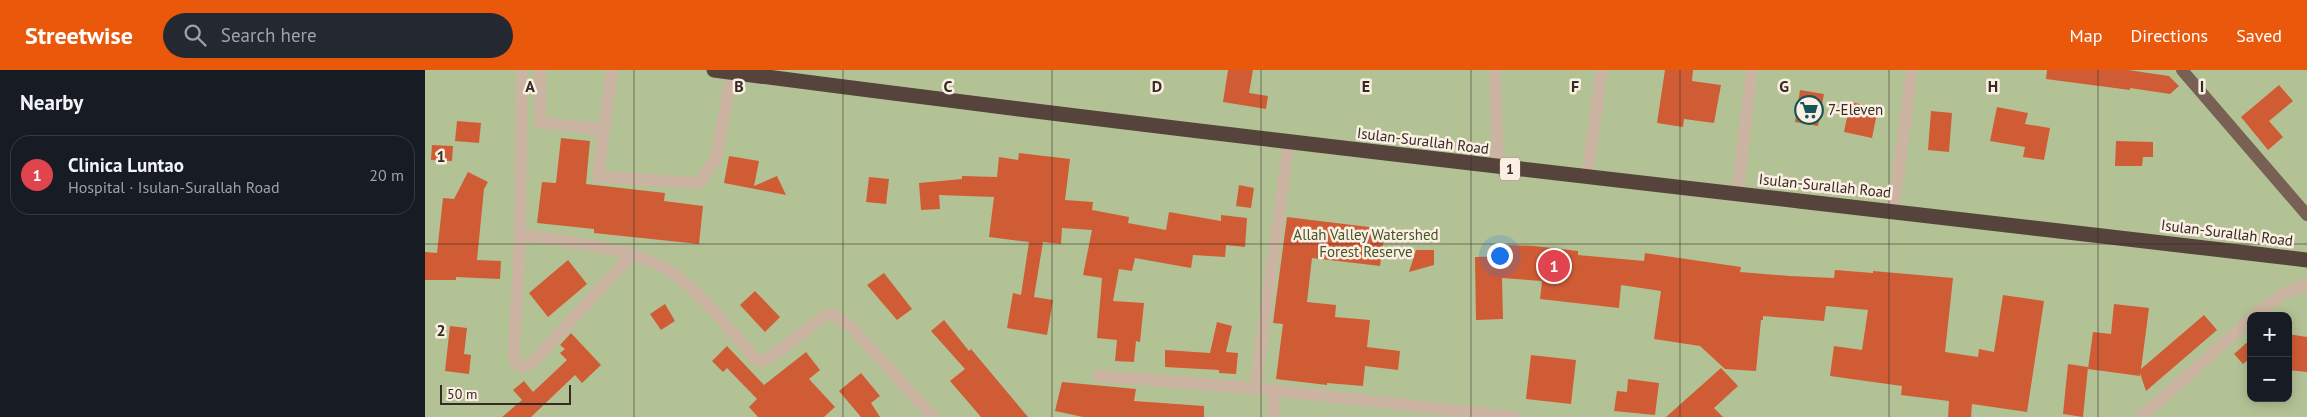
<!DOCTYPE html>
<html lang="en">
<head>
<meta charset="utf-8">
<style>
  body { margin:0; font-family:"PT Sans",sans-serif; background:#242831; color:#f1f3f6 }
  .controls { position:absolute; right:15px; bottom:15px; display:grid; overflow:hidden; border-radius:10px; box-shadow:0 2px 12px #0003 }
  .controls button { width:45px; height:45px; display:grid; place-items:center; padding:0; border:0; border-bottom:1px solid #363941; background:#171b24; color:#f1f3f6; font:25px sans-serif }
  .scale { position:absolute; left:15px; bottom:12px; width:131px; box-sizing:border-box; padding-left:5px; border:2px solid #352a24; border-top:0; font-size:14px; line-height:18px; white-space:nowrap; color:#352a24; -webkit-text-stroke:4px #faefe2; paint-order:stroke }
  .you { position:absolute; left:1074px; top:185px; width:18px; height:18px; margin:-12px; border:4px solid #fff; border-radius:50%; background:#1a73e8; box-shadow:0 0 0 8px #1a73e833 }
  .badge { display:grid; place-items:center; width:32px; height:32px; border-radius:50%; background:#ea580c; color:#fff; font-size:16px; font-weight:700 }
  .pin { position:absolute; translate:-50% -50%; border:2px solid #fff; box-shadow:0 1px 5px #0006 }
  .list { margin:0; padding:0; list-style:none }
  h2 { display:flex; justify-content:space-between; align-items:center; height:65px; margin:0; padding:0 20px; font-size:21px }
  h2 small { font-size:16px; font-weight:400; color:#9ea1a6 }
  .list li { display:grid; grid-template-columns:32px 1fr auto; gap:15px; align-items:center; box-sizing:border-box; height:80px; margin:0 10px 10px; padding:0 10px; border:1px solid #363941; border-radius:20px }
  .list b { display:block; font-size:19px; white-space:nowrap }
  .list p { margin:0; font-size:16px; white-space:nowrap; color:#9ea1a6 }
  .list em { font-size:16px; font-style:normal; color:#9ea1a6 }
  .icon { flex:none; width:28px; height:28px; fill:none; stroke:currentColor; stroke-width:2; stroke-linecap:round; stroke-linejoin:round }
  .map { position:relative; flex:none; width:1882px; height:347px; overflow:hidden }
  header { display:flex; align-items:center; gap:30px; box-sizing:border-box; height:70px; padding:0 25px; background:#ea580c; color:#fff }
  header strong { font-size:24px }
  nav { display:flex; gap:28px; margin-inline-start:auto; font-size:18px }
  .search { width:350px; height:45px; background:#242831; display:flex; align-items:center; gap:12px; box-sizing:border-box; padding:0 18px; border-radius:28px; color:#9ea1a6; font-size:19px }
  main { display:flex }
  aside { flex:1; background:#171b24 }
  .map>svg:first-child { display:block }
  .green { fill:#b3c295; fill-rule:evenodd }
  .building { fill:#d05c36 }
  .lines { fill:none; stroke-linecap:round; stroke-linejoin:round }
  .minor { stroke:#cbb4a1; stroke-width:12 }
  .major { stroke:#786054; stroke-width:12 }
  .highway { stroke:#56433b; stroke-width:15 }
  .grid { fill:none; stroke:#352a24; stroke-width:1; stroke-opacity:0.55 }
  .labels { text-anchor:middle; stroke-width:5; stroke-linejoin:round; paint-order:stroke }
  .shield { fill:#faefe2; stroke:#70655d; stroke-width:1 }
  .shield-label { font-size:14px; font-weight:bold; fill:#352a24 }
  .poi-label { font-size:15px; fill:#352a24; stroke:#faefe2; text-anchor:start }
  .street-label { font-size:15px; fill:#352a24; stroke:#faefe2 }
  .park-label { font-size:15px; fill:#445526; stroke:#faefe2 }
  .grid-label { font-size:16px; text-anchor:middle; font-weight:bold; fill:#352a24; stroke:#faefe2; stroke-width:5; stroke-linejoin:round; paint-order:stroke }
</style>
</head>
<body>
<header>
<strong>Streetwise</strong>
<div class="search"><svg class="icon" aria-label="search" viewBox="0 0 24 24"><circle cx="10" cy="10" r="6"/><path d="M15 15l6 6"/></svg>Search here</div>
<nav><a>Map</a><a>Directions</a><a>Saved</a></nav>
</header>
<main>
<aside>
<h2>Nearby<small></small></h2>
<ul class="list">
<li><span class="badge" style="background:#e0444e">1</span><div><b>Clinica Luntao</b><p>Hospital · Isulan-Surallah Road</p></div><em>20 m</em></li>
</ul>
</aside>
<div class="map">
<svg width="1882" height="347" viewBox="0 0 1882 347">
  <rect width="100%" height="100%" fill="#f3e5d5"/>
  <path class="green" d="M0 0H1882V347H0ZM1826 246H1863V328H1826Z"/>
  <g class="building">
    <polygon points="803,0 828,0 824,23 843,26 841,39 798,32"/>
    <polygon points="1240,0 1268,0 1267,11 1296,15 1289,53 1259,49 1258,57 1232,53"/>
    <polygon points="1622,0 1703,0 1744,6 1754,16 1745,24 1705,18 1705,20 1621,9"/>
    <polygon points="1854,15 1868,31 1844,51 1858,67 1843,80 1816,47"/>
    <polygon points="1375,20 1399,24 1393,56 1370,52"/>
    <polygon points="1425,32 1453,38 1447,68 1419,62"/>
    <polygon points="1572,37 1603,43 1600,54 1625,58 1619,90 1598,87 1600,77 1565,71"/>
    <polygon points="1506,41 1527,43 1524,82 1503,80"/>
    <polygon points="32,51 56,53 54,73 30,71"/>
    <polygon points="136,68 165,71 161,114 240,123 239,131 278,136 274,174 169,163 169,159 112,153 117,112 131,113"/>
    <polygon points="1691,71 1728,72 1728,87 1718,87 1717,96 1690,96"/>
    <polygon points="7,75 28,76 27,91 6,90"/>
    <polygon points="594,83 645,89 640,130 668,132 667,140 704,147 703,153 741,160 744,142 796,151 796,145 822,148 820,177 801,175 800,187 768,185 766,198 710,188 707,201 694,199 688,231 719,233 715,272 711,271 709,292 690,291 692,270 672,268 677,208 658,205 667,160 637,158 636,174 618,172 609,227 628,230 622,265 582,258 588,223 596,225 604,172 564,167 569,127 514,125 515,139 496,140 494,113 537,109 537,106 572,107 574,87 593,90"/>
    <polygon points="304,86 334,91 329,116 352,106 361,125 299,113"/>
    <polygon points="43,102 63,112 59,119 52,190 76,191 75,209 31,207 31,210 0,210 0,182 12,183 18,128 29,129"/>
    <polygon points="444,107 464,109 461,134 441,132"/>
    <polygon points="814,115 829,118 826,138 811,136"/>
    <polygon points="862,147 960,159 955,196 887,188 882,232 911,235 910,247 945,250 942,277 975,281 973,300 940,296 938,316 902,313 902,315 851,309 858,254 848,253"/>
    <polygon points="1082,175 1110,176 1153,181 1153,185 1219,191 1220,183 1316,197 1315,202 1365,206 1409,208 1410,200 1448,203 1448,201 1528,208 1520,282 1553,287 1554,279 1569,282 1578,225 1619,231 1602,342 1547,334 1546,347 1523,347 1524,331 1476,325 1477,316 1405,306 1409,276 1437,280 1443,240 1401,236 1399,251 1338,246 1338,250 1336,250 1331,301 1300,299 1275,276 1229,269 1236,221 1196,215 1194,238 1115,229 1117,211 1077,208 1078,249 1051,250 1050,187 1082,186"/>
    <polygon points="991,180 1009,180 1009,195 984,202"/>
    <polygon points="143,190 162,214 123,247 104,223"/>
    <polygon points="459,203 487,239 472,250 442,215"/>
    <polygon points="330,221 355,247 340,262 315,235"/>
    <polygon points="240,234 250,251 236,260 225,244"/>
    <polygon points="1689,234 1724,238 1716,299 1779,245 1792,260 1721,321 1715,303 1715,306 1663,299 1668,262 1686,264"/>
    <polygon points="519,250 544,281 546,279 603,347 556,347 525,311 540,299 506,261"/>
    <polygon points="792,252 807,256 801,282 813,283 811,304 794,303 794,300 740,297 740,280 785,283"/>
    <polygon points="25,256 42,258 39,284 46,285 44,304 20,301"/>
    <polygon points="146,263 176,295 157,313 150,305 106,347 77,347 97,330 88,320 99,311 108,322 142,290 135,283 140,279 135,275"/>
    <polygon points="1863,264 1882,267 1882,302 1863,300"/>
    <polygon points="1826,269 1826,287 1818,294 1809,284"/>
    <polygon points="302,276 339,315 381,282 395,300 384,309 410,337 399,347 333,347 324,337 332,329 302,298 298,302 287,291"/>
    <polygon points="1106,285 1151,290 1146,334 1101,329"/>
    <polygon points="1643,294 1663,297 1658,347 1638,344"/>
    <polygon points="1296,298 1313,316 1289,338 1298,347 1241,347"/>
    <polygon points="436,303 455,326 446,333 455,347 436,347 414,321"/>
    <polygon points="1203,309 1234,313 1230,345 1189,341 1192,321 1202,322"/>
    <polygon points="637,312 711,319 709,331 779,336 779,347 658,347 630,341"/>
  </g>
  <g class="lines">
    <g class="minor">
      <polyline points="97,0 95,164 89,286 91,293 97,297 108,292 207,184"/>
      <polyline points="115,0 115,52 179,60"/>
      <polyline points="187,0 173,107 274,113 291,88 307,2"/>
      <polyline points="1070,0 1073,97"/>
      <polyline points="1162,106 1177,0"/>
      <polyline points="1312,123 1327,0"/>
      <polyline points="1468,141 1487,0"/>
      <path d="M95 164C141 172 204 177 243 200 275 220 303 259 329 287L335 291 346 287 401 245 408 244 426 257 508 347"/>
      <polyline points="1829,246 1858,224 1882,214"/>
      <polyline points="674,306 830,318 1089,347"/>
      <polyline points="830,318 864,73"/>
      <polyline points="848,347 850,321"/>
      <polyline points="1716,347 1826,249"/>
    </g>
    <polyline class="major" points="1757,0 1882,145"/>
    <path class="highway" d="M289 0C819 70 1351 127 1882 190"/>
  </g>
  <path class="grid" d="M209 0V347M418 0V347M627 0V347M836 0V347M1046 0V347M1255 0V347M1464 0V347M1673 0V347M0 174H1882"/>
  <defs>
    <symbol id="supermarket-ring" viewBox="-11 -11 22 22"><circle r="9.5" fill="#faefe2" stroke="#175459" stroke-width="1.5"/><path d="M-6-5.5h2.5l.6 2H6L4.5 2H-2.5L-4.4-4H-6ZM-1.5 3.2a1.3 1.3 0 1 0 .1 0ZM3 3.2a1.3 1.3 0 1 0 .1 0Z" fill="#175459"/></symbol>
  </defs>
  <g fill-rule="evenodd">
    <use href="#supermarket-ring" x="1368" y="24" width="32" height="32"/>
  </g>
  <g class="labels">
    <rect class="shield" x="1075" y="87.5" width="20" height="23" rx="4"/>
    <g class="shield-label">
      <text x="1085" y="104">1</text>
    </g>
    <g class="poi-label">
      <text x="1403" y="45">7-Eleven</text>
    </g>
    <g class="street-label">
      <text transform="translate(998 71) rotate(7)" y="5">Isulan-Surallah Road</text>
      <text transform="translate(1400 116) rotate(6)" y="5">Isulan-Surallah Road</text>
      <text transform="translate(1802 163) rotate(7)" y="5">Isulan-Surallah Road</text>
    </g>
    <g class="park-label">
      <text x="941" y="170">Allah Valley Watershed<tspan x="941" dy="17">Forest Reserve</tspan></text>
    </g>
  </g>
  <g class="grid-label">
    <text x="105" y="22">A</text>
    <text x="314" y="22">B</text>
    <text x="523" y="22">C</text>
    <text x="732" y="22">D</text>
    <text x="941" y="22">E</text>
    <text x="1150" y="22">F</text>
    <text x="1359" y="22">G</text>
    <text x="1568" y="22">H</text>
    <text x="1777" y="22">I</text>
    <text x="16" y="92">1</text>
    <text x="16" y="266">2</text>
  </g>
</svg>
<div class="controls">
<button>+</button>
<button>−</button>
</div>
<div class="scale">50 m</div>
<div class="you"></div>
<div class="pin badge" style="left:1129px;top:196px;background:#e0444e">1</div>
</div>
</main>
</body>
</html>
